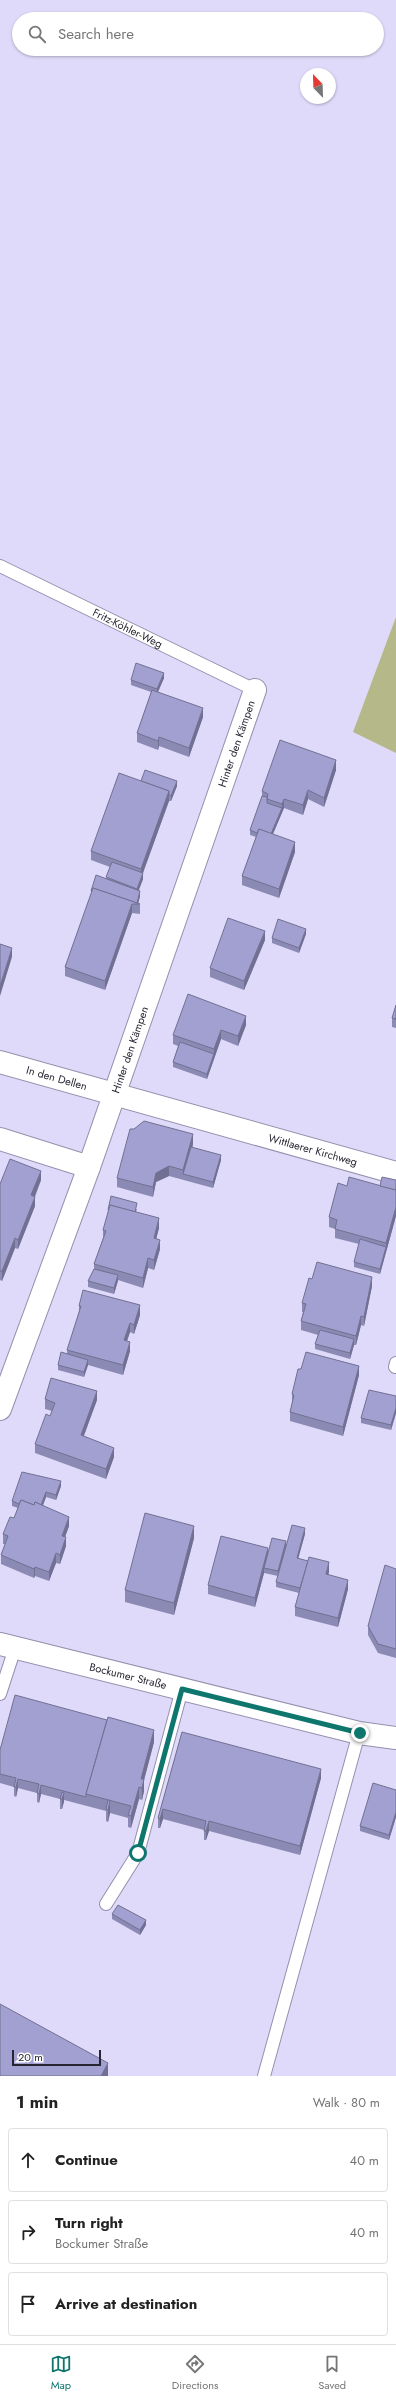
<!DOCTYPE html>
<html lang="en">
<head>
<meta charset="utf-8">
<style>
  body { margin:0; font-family:Jost,sans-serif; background:#f2f2f2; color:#222 }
  .compass { position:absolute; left:300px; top:68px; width:36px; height:36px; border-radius:50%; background:#fff; box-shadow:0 1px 3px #0004; rotate:337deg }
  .scale { position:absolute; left:12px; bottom:10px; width:89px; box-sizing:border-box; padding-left:4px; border:2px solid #272531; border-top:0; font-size:11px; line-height:14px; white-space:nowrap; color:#272531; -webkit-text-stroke:3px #fff; paint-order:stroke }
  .stop { position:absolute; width:12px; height:12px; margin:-9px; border:3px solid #0f766e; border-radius:50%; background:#fff }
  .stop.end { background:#0f766e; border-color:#fff; box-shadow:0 1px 4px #0008 }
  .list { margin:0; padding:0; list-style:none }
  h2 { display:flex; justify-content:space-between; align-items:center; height:52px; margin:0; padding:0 16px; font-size:17px }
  h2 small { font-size:13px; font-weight:400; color:#767676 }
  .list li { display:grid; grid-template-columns:26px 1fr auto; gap:12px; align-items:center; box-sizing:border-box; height:64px; margin:0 8px 8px; padding:0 8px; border:1px solid #e0e0e0; border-radius:4px }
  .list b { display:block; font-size:15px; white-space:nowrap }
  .list p { margin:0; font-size:13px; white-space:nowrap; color:#767676 }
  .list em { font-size:13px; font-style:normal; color:#767676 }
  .icon { flex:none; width:22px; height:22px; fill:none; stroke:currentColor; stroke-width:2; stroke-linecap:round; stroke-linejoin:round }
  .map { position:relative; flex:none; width:396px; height:2076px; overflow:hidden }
  .search { position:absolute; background:#fff; box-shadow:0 1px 3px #0004; left:12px; right:12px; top:12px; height:44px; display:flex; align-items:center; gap:10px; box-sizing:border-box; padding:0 14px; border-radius:22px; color:#767676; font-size:15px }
  .sheet { height:268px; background:#fff }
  nav { display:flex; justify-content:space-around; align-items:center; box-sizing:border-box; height:56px; border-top:1px solid #e0e0e0; background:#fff; font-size:11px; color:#767676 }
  nav a { display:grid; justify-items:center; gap:2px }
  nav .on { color:#0f766e }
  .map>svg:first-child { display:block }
  .green { fill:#b5b989 }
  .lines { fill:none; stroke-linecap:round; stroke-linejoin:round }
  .lane-casing { stroke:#9590ad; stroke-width:14 }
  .street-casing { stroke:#9590ad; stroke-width:24 }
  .lane { stroke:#fff; stroke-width:12 }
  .street { stroke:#fff; stroke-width:22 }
  .wall { fill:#8b8ab4 }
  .shaded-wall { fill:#717092 }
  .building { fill:#a2a0d1; stroke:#717092 }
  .route { stroke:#0f766e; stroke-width:5 }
  .labels { text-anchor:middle; stroke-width:3; stroke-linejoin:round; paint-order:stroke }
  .street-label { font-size:11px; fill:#272531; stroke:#fff }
</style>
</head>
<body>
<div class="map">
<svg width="396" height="2076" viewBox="0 0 396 2076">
  <rect width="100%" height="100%" fill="#dfdaf9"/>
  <polygon class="green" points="396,617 396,753 353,732"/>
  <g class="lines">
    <defs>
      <g id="lane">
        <path id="s1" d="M0 566 255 690"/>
        <polyline points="395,1367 396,1363"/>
        <polyline points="0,1694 15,1648"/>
        <polyline points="106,1904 138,1853 182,1689"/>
        <polyline points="264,2076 359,1733"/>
      </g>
      <g id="street">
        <path id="s2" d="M0 1062 396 1173"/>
        <polyline points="0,1139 89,1167"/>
        <path id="s3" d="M0 1409 89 1167 255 690"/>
        <path id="s4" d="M0 1644 359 1733 396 1738"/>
      </g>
    </defs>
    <use href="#lane" class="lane-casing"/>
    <use href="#street" class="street-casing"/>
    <use href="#lane" class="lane"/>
    <use href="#street" class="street"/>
  </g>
  <g class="wall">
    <polygon points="164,678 158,692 203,717 189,757 159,746 158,750 137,742 137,733 151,692 131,685 131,680"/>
    <polygon points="336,770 324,807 308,799 303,815 284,808 273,834 295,852 279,898 242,885 242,876 256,837 250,835 250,830 262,796 262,791"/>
    <polygon points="141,781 177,786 171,801 169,801 143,873 143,879 139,890 140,896 138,904 140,904 140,914 132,913 105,990 65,976 65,967 91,895 91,891 106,879 110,867 91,860 91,851"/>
    <polygon points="306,934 299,953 272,943 272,938"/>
    <polygon points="265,940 244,990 210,977 210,968"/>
    <polygon points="396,1005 396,1028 392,1027 392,1018"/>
    <polygon points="246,1025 238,1046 221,1039 207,1079 173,1067 173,1062 178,1046 173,1044 173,1035"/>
    <polygon points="193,1144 192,1148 221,1160 213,1188 169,1176 156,1182 153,1197 117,1187 117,1178"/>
    <polygon points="41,1180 35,1197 35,1206 18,1249 15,1248 2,1281 0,1280 0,1184"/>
    <polygon points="137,1209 136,1212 159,1228 156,1239 160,1249 154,1270 148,1268 143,1288 118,1280 114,1294 88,1287 88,1281 94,1269 94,1264 103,1238 103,1230 108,1214 108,1210"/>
    <polygon points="396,1216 380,1274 354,1267 354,1262 359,1244 335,1238 335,1229 329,1227 329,1217"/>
    <polygon points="372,1286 364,1326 361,1325 356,1345 354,1345 350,1359 315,1349 315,1344 318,1335 301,1330 301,1321 303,1312 302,1312 302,1303"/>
    <polygon points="79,1306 140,1315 134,1334 130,1332 127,1341 130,1351 123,1375 88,1365 84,1377 58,1370 58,1365 67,1354 67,1350 79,1312"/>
    <polygon points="301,1369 359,1375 343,1436 290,1421 290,1412 292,1403 292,1394"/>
    <polygon points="396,1396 396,1413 391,1430 361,1423 361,1418"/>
    <polygon points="45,1399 97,1400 83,1436 114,1457 106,1479 35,1453 35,1444 50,1416 52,1411 45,1409"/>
    <polygon points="61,1486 56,1500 46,1497 43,1505 69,1526 65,1537 66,1546 60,1564 56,1563 49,1581 35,1576 34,1578 1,1564 1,1555 5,1544 3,1544 3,1534 14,1518 18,1508 12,1506 12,1501"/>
    <polygon points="305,1534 298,1558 329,1572 328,1574 348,1589 338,1627 295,1616 295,1607 299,1593 276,1587 276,1582 278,1576 264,1573 255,1607 208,1594 208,1585 286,1545"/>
    <polygon points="194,1538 174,1615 125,1602 125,1590"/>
    <polygon points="396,1569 396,1658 378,1653 368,1635 368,1626"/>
    <polygon points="182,1732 321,1778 300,1855 209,1831 206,1840 204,1840 204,1830 163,1819 160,1828 158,1828 158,1818"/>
    <polygon points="154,1742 144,1780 144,1791 142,1800 139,1799 131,1828 128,1827 128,1818 110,1813 108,1822 106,1821 106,1811 64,1800 62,1809 60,1809 60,1799 41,1794 39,1803 37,1802 37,1793 18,1788 16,1797 14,1796 14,1787 0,1783 0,1750"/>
    <polygon points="396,1790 396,1817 389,1840 360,1831 360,1826"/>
    <polygon points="112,1914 146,1925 140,1935 112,1919"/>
  </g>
  <g class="shaded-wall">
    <polygon points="164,673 164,678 157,694 157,689"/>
    <polygon points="203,708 203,717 189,757 189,748"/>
    <polygon points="159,737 159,746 158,750 158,741"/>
    <polygon points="336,760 336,770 324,807 324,798"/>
    <polygon points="177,781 177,786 171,801 171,796"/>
    <polygon points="308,790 308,799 303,815 303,805"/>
    <polygon points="169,791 169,801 141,878 141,869"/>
    <polygon points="284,799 284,808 269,843 269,837 282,808 282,804"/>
    <polygon points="295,842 295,852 279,898 279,889"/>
    <polygon points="143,873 143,879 137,894 137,889"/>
    <polygon points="140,891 140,896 138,904 137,904"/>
    <polygon points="132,904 132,913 105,990 105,981"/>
    <polygon points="306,929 306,934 299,953 299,948"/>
    <polygon points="265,931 265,940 244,990 244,981"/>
    <polygon points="12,948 12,957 0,996 0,986"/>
    <polygon points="246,1016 246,1025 238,1046 238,1036"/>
    <polygon points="221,1030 221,1039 214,1059 214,1049"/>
    <polygon points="214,1054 214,1059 207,1079 207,1074"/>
    <polygon points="193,1134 193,1144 185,1175 183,1174 183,1170"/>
    <polygon points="221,1155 221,1160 213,1188 213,1182"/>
    <polygon points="169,1166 169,1176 156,1182 153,1197 153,1187 156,1173"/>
    <polygon points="41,1171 41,1180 31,1205 31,1195"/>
    <polygon points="35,1197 35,1206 18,1249 18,1240"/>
    <polygon points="396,1207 396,1216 380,1274 380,1269 386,1247 386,1243"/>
    <polygon points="159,1218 159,1228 154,1247 154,1238"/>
    <polygon points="15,1238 15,1248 2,1281 2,1271"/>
    <polygon points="160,1240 160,1249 154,1270 154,1260"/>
    <polygon points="148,1258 148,1268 143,1288 143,1278"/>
    <polygon points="118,1275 118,1281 114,1294 114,1288"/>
    <polygon points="372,1277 372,1286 364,1326 364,1317"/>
    <polygon points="140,1305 140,1315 134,1334 134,1325"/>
    <polygon points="361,1316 361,1325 356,1345 356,1336"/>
    <polygon points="130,1323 130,1332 124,1350 124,1340"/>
    <polygon points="354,1339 354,1345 350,1359 350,1353"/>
    <polygon points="130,1342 130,1351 123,1375 123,1365"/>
    <polygon points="88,1360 88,1365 84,1377 84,1372"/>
    <polygon points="359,1366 359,1375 343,1436 343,1427"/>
    <polygon points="97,1391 97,1400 81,1444 81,1435"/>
    <polygon points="396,1408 396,1413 391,1430 391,1425"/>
    <polygon points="114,1448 114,1457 106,1479 106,1469"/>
    <polygon points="61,1481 61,1486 56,1500 56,1495"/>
    <polygon points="46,1492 46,1497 40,1513 40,1508"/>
    <polygon points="69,1517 69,1526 62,1545 62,1536"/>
    <polygon points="194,1526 194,1538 174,1615 174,1603"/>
    <polygon points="305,1528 305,1534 297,1563 297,1558"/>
    <polygon points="66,1537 66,1546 60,1564 60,1555"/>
    <polygon points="286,1541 286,1546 278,1577 278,1571"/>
    <polygon points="268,1548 268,1557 264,1568 264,1573 255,1607 255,1598"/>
    <polygon points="56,1553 56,1563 49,1581 49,1572"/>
    <polygon points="329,1562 329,1572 326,1583 326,1574"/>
    <polygon points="35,1567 35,1576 34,1578 34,1569"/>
    <polygon points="348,1580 348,1589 338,1627 338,1618"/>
    <polygon points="154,1730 154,1742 144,1780 144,1791 142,1800 142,1788 141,1779"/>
    <polygon points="321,1769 321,1778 300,1855 300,1846"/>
    <polygon points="18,1779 18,1788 16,1797 16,1787"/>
    <polygon points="41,1785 41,1794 39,1803 39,1794"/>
    <polygon points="139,1787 139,1799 131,1828 131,1816"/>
    <polygon points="64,1793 64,1802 62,1809 62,1799"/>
    <polygon points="110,1801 110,1813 108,1822 108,1810"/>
    <polygon points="163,1809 163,1819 160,1828 160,1819"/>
    <polygon points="396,1812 396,1817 389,1840 389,1835"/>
    <polygon points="209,1821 209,1831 206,1840 206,1831"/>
    <polygon points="146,1920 146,1925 140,1935 140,1930"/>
    <polygon points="108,2063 108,2076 101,2076"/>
  </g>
  <g class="building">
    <polygon points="136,663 164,673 157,689 131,680"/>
    <polygon points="152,690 203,708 189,748 159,737 158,741 137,733"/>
    <polygon points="280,740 336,760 324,798 308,790 303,805 284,799 282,804 267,799 268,794 262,791"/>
    <polygon points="145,770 177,781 171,796 169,795 169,791 141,781"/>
    <polygon points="119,773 169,791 141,869 91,851"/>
    <polygon points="262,796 267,797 267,803 282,808 271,834 259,829 257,833 250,830"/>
    <polygon points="259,829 295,842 279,889 242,876"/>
    <polygon points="112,862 143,873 137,889 106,877"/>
    <polygon points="96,875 140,891 137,903 93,888 92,891 91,891"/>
    <polygon points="93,888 140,904 132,904 105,981 65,967"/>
    <polygon points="228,918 265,931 244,981 210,968"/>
    <polygon points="278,919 306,929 299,948 272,938"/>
    <polygon points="0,944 12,948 0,986"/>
    <polygon points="188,994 246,1016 238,1036 221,1030 214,1049 173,1035"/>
    <polygon points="396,1005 396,1019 392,1018"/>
    <polygon points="180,1042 214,1054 207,1074 173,1062"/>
    <polygon points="144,1121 193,1134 183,1170 169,1166 156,1173 153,1187 117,1178 130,1129 134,1129"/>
    <polygon points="191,1147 221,1155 213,1182 183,1174"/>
    <polygon points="10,1159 41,1171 31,1195 35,1197 18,1240 15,1238 2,1271 0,1271 0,1184"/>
    <polygon points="349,1177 396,1190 396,1207 386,1243 335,1229 337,1220 329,1217 338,1183 347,1186"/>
    <polygon points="382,1177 396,1180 396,1190 380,1186"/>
    <polygon points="111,1196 137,1203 135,1212 110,1205 109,1210 108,1210"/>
    <polygon points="110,1205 159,1218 154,1238 160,1240 154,1260 148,1258 143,1278 94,1264 106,1231 103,1230"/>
    <polygon points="360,1239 386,1247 380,1269 354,1262"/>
    <polygon points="317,1262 372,1277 364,1317 361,1316 356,1336 301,1321 306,1304 302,1303 309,1278 312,1279"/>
    <polygon points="94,1269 118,1275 114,1288 88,1281"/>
    <polygon points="83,1290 140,1305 134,1325 130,1323 124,1340 130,1342 123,1365 67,1350 81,1306 79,1306"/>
    <polygon points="320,1330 354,1339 350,1353 315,1344"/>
    <polygon points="61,1352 88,1360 84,1372 58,1365"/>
    <polygon points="306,1352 359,1366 343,1427 290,1412 294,1395 292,1394 298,1369 301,1369"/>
    <polygon points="51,1378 97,1391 81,1435 114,1448 106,1469 35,1444 46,1414 50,1416 55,1403 45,1399"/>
    <polygon points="369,1390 396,1396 396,1408 391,1425 361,1418"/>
    <polygon points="22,1472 61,1481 56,1495 46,1492 41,1505 35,1502 34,1505 21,1500 19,1504 12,1501"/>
    <polygon points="21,1500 34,1505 35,1502 69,1517 62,1536 66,1537 60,1555 56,1553 49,1572 35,1567 34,1569 1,1555 8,1536 3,1534 10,1517 14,1518"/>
    <polygon points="145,1513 194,1526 174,1603 125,1590"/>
    <polygon points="292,1525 305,1528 297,1558 308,1561 300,1588 276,1582"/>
    <polygon points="221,1536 268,1548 255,1598 208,1585"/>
    <polygon points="272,1538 286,1541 278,1571 264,1568"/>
    <polygon points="309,1557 329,1562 326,1574 348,1580 338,1618 295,1607"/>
    <polygon points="385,1565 396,1569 396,1649 378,1644 368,1626"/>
    <polygon points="15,1695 107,1720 86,1794 86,1797 41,1785 39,1794 37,1793 39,1784 18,1779 16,1787 14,1787 16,1778 0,1774 0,1750"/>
    <polygon points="108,1717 154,1730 141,1779 144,1779 142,1788 139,1787 131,1816 128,1815 131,1806 86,1794"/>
    <polygon points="182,1732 321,1769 300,1846 209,1821 206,1831 204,1831 206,1821 163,1809 160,1819 158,1818"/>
    <polygon points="373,1783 396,1790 396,1812 389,1835 360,1826"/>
    <polygon points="62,1792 64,1793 62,1799 60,1799"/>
    <polygon points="108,1800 110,1801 108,1810 106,1809"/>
    <polygon points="118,1905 146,1920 140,1930 112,1914"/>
    <polygon points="0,2004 108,2063 101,2076 0,2076"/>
  </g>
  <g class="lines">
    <polyline class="route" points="138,1853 182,1689 360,1733"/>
  </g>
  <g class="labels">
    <g class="street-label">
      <text dy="4" stroke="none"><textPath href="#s1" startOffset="142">Fritz-Köhler-Weg</textPath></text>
      <text dy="4" stroke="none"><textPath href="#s3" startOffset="706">Hinter den Kämpen</textPath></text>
      <text dy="4" stroke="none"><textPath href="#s3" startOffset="382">Hinter den Kämpen</textPath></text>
      <text dy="4" stroke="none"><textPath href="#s2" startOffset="59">In den Dellen</textPath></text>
      <text dy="4" stroke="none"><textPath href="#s2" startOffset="325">Wittlaerer Kirchweg</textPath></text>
      <text dy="4" stroke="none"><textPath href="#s4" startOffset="132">Bockumer Straße</textPath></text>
    </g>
  </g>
</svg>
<svg class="compass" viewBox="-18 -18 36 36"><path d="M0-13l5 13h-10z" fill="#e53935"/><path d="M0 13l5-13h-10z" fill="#767676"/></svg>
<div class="scale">20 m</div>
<div class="stop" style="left:138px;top:1853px"></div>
<div class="stop end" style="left:360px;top:1733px"></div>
<div class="search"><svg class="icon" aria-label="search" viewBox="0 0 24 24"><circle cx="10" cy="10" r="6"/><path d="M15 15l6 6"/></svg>Search here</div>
</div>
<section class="sheet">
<h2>1 min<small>Walk · 80 m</small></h2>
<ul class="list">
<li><svg class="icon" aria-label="ahead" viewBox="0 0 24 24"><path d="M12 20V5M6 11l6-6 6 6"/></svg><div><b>Continue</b></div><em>40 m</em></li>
<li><svg class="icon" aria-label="right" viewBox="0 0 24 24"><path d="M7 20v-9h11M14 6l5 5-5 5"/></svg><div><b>Turn right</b><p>Bockumer Straße</p></div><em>40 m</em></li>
<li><svg class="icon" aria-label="arrive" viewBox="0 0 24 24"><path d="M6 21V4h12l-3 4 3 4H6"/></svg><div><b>Arrive at destination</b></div></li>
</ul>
</section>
<nav>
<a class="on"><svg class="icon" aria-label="map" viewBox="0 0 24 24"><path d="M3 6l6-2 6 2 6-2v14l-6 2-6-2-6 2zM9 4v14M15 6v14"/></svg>Map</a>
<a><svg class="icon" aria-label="directions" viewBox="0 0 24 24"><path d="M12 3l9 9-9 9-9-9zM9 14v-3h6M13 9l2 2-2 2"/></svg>Directions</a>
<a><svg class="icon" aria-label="saved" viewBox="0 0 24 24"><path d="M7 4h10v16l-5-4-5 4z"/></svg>Saved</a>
</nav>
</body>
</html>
